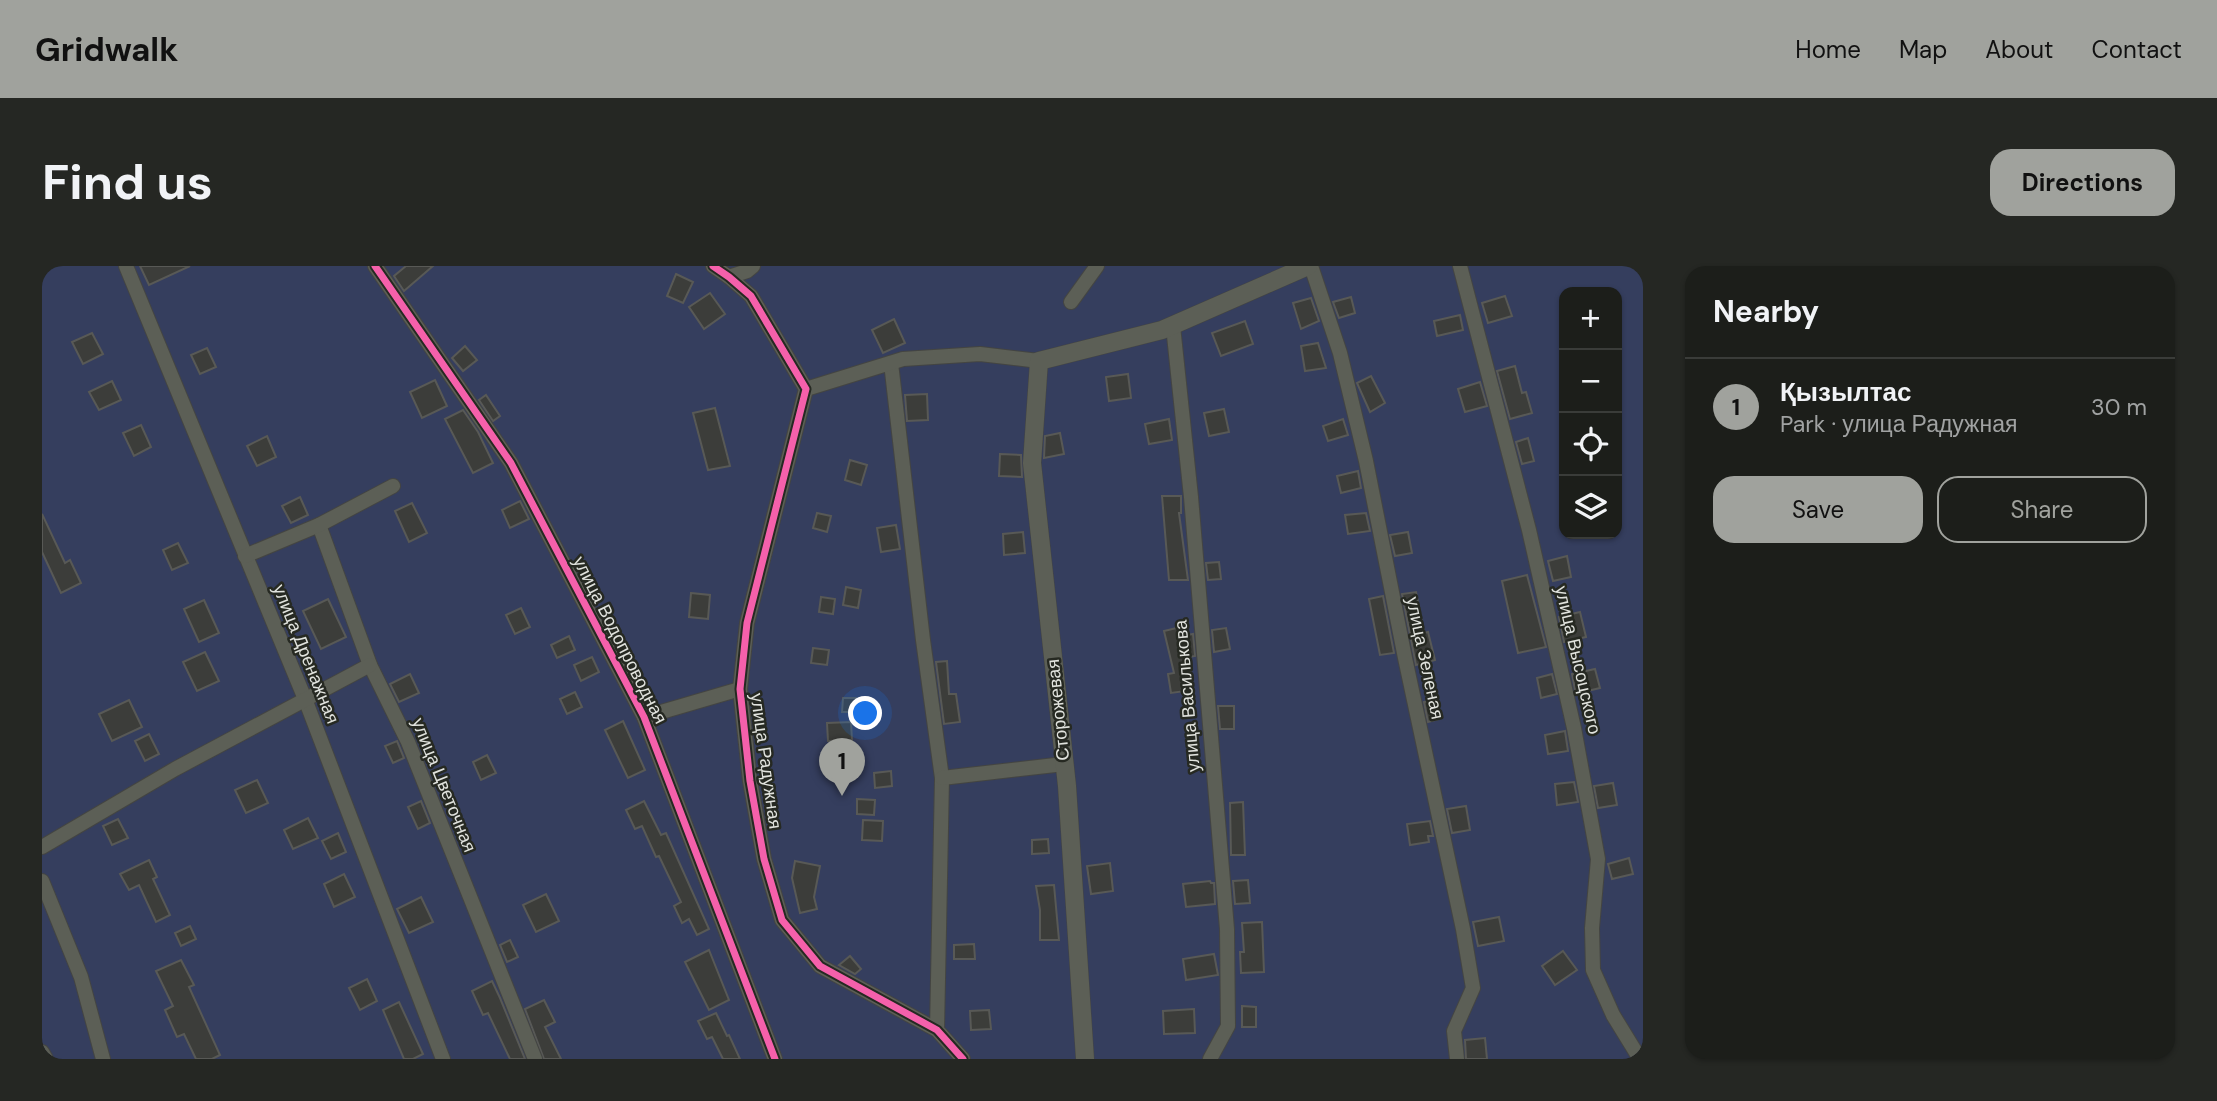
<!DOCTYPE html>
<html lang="en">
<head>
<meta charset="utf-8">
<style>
  body { margin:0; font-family:"DM Sans",sans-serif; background:#252723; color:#f1f3f6 }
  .controls { position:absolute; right:21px; top:21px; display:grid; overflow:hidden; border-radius:14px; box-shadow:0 2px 5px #0004 }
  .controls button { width:63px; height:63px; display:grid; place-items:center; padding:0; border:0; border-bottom:2px solid #3a3c39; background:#1c1e1a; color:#f1f3f6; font:35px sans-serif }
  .you { position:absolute; left:824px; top:448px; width:24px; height:24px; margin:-18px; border:5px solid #fff; border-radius:50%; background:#1a73e8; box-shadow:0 0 0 10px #1a73e833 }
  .badge { display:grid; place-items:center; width:46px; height:46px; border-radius:50%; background:#a0a29d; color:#111; font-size:23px; font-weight:700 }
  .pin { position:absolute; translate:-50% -58px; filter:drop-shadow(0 2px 4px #0008) }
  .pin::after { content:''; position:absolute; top:37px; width:24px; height:21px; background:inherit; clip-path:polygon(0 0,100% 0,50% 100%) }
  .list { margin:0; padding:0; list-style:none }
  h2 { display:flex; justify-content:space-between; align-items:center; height:91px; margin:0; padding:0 28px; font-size:30px }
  h2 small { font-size:23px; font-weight:400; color:#a0a2a2 }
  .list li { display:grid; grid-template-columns:46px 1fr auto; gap:21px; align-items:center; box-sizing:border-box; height:98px; padding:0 28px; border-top:2px solid #3a3c39 }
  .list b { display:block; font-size:26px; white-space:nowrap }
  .list p { margin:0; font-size:23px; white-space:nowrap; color:#a0a2a2 }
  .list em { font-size:23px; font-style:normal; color:#a0a2a2 }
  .actions { display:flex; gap:14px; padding:21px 28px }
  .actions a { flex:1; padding:16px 0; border:2px solid #a0a29d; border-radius:21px; text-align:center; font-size:24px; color:#a0a29d }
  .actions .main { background:#a0a29d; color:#111 }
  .icon { flex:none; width:38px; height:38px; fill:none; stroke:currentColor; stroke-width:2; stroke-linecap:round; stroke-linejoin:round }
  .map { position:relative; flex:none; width:1601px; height:793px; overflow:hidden; border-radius:21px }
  header { display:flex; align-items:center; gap:42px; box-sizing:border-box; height:98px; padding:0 35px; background:#a0a29d; color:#111 }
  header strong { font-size:33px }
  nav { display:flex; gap:38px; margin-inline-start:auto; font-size:24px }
  .intro { display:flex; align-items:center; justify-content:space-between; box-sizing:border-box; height:168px; padding:0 42px }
  h1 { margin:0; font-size:49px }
  .button { padding:18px 32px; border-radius:21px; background:#a0a29d; color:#111; font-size:24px; font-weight:700 }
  main { display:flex; gap:42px; padding:0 42px }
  aside { flex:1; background:#1c1e1a; border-radius:21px; box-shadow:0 2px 5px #0004 }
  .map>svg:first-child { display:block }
  .green { fill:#353e5e; fill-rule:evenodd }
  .building { fill:#3c3d3a; stroke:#585956; stroke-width:2 }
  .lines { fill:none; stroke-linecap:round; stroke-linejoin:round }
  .minor-casing { stroke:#444542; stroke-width:16 }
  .tertiary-casing { stroke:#444542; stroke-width:19 }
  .minor { stroke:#5c5f56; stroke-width:14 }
  .tertiary { stroke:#5c5f56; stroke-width:18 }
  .cycleway-casing { stroke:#262922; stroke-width:11 }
  .cycleway { stroke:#f560ab; stroke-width:7 }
  .labels { text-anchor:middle; stroke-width:5; stroke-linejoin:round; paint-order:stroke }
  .street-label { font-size:18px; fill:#e1e3de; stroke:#262922 }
</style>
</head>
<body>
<header>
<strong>Gridwalk</strong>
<nav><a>Home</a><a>Map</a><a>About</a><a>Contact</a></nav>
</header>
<div class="intro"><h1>Find us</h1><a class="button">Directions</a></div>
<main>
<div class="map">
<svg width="1601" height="793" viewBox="0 0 1601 793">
  <rect width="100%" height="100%" fill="#262823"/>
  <path class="green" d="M0 0H1601V793H0ZM1522 26H1575V268H1522Z"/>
  <g class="building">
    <polygon points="98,0 148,0 107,19"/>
    <polygon points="364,0 391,0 362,25 352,10"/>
    <polygon points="634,8 651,16 641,37 625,30"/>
    <polygon points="668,27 683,48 662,63 647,41"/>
    <polygon points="1463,30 1470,50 1446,57 1440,37"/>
    <polygon points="1309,31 1313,47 1297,52 1291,36"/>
    <polygon points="1269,32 1277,55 1259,63 1251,37"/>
    <polygon points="1418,49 1421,64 1395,70 1392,55"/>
    <polygon points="852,53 863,77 841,87 830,64"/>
    <polygon points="1203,55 1211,78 1179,90 1170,67"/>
    <polygon points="50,67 61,88 41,98 30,76"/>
    <polygon points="1276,77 1284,102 1263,105 1259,80"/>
    <polygon points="423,80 435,94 421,105 410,92"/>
    <polygon points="165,82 174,101 158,108 149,89"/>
    <polygon points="1473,100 1480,127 1484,126 1490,147 1468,153 1455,105"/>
    <polygon points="1086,108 1089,132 1067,135 1064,111"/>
    <polygon points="1329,110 1343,137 1328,146 1315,117"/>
    <polygon points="393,114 405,140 380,152 368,126"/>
    <polygon points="70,115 79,134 57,144 47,126"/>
    <polygon points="1438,116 1445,140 1423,146 1416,123"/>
    <polygon points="885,128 886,154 865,155 863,129"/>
    <polygon points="444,129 458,150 451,155 437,134"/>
    <polygon points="673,142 688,200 666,204 651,147"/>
    <polygon points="1182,143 1187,166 1167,170 1162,147"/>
    <polygon points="421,144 436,166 451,197 431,207 403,153"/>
    <polygon points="1127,153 1130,174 1107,178 1103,158"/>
    <polygon points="1301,153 1306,169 1286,175 1281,160"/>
    <polygon points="99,159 109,181 92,190 81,167"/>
    <polygon points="1018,167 1022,188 1002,192 1003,170"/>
    <polygon points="225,170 234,191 215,200 205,180"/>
    <polygon points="1486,172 1492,195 1480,198 1474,176"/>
    <polygon points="958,188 979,189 980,211 957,210"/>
    <polygon points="808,194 825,199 819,219 803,214"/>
    <polygon points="1316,205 1319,222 1299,227 1295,210"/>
    <polygon points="1120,230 1139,230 1139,247 1137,247 1146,314 1127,314"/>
    <polygon points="258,231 266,249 249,257 240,240"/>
    <polygon points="478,235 487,253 468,262 460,244"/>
    <polygon points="370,237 385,267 367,276 353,245"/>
    <polygon points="775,247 789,250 785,266 771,262"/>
    <polygon points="1324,247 1328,265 1306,268 1303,249"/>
    <polygon points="0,248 23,297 28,294 39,317 19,327 0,286"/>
    <polygon points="854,259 858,283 839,286 835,262"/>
    <polygon points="981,266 983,287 962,289 961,268"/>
    <polygon points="1366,266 1370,287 1353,290 1348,269"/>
    <polygon points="136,277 146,297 130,304 121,284"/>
    <polygon points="1525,290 1529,311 1511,315 1506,295"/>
    <polygon points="1177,296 1179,313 1166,314 1164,297"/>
    <polygon points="1485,309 1504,381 1476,387 1460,315"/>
    <polygon points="804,321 819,324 816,342 801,339"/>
    <polygon points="1374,326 1382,367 1386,366 1393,394 1374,399 1360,328"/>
    <polygon points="649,327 668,329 666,353 647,351"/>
    <polygon points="1341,330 1352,387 1338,389 1327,333"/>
    <polygon points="779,331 793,333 791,348 777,346"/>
    <polygon points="286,333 304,371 279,383 261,345"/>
    <polygon points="162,334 177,367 157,376 142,343"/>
    <polygon points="479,342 488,361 473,368 464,349"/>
    <polygon points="1538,346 1544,371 1522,376 1517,351"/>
    <polygon points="1143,360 1145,369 1151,368 1153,390 1147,391 1151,424 1129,427 1126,408 1132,407 1122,365"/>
    <polygon points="1184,362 1188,383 1172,386 1170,364"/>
    <polygon points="527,370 533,384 515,392 509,379"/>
    <polygon points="771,382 787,384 785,399 769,397"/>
    <polygon points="163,386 177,415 155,425 141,396"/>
    <polygon points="550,391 557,406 539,415 532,399"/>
    <polygon points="905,395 907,428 914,428 918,456 902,458 894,396"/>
    <polygon points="1553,403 1558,422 1537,427 1536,424 1533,424 1530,408"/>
    <polygon points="368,408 377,427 357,436 348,418"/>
    <polygon points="1510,408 1515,428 1499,432 1495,412"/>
    <polygon points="533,426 540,441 525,448 518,433"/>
    <polygon points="801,432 814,432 814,446 800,446"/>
    <polygon points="1393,433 1397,453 1386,456 1382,436"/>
    <polygon points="87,434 100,461 70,475 57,448"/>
    <polygon points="1176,440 1192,440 1192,463 1178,463"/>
    <polygon points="581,455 603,504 586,512 563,464"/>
    <polygon points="809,456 810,474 786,475 785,457"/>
    <polygon points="1523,465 1526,485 1506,488 1503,469"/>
    <polygon points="107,468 117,488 103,495 93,475"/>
    <polygon points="355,475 362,492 351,497 343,480"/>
    <polygon points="445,489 454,507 439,514 431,496"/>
    <polygon points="849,505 850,520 833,522 832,507"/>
    <polygon points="215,514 226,537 204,547 193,524"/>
    <polygon points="1532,516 1536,536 1515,539 1513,518"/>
    <polygon points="1571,517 1575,539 1556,542 1552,520"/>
    <polygon points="815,533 833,534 832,549 815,548"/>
    <polygon points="379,535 388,557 376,563 366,541"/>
    <polygon points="602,535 619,569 624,567 667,663 655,669 647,653 640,657 632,640 639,636 617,590 614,591 600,560 593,563 584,544"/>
    <polygon points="1201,536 1203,589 1189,589 1188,537"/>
    <polygon points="1424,540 1428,564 1410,567 1405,543"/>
    <polygon points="266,552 276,572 251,583 242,564"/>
    <polygon points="76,553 86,572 70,579 61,560"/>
    <polygon points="821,554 841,555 840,575 820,574"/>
    <polygon points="1388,555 1391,570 1386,570 1387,576 1368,579 1365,558"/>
    <polygon points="296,567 304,586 289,593 280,575"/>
    <polygon points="1006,573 1007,587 990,588 990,574"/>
    <polygon points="1587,592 1591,608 1570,613 1566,598"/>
    <polygon points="107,594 115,611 111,613 128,649 114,656 97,619 87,624 78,608"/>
    <polygon points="753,595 778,600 772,631 775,643 758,647 750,612"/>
    <polygon points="1068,597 1071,625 1049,628 1045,600"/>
    <polygon points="302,608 313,631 292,641 282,618"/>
    <polygon points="1206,614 1208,637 1193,638 1191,615"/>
    <polygon points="1168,615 1169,617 1172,617 1173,638 1144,641 1141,618"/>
    <polygon points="1012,619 1017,674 998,674 998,644 994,620"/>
    <polygon points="504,628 517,655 494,666 481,639"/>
    <polygon points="379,631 391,656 367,667 355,643"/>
    <polygon points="1457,651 1462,675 1436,680 1431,656"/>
    <polygon points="1220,656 1222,706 1199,707 1198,686 1202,686 1200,657"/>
    <polygon points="148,660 154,673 139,680 133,667"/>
    <polygon points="468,674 476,691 465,696 458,679"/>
    <polygon points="932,678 933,693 912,693 912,679"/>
    <polygon points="667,684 687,734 667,744 643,696"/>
    <polygon points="1521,685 1535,704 1513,719 1500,700"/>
    <polygon points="1172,688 1176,709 1144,714 1141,693"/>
    <polygon points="808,690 819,703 813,708 797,699"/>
    <polygon points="139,694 152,719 147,721 178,789 170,793 154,793 142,768 135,771 123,744 131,740 114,705"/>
    <polygon points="325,713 335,735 318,744 307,722"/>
    <polygon points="450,715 458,732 483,793 468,793 446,747 441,749 430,725"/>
    <polygon points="502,734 513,756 503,761 519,793 502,793 483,743"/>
    <polygon points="357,736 381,788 371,793 362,793 341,744"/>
    <polygon points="1200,740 1214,741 1214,761 1200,761"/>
    <polygon points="1152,743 1153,767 1122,768 1121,745"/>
    <polygon points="947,744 949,763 929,764 928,745"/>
    <polygon points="674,747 685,770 687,769 698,793 681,793 670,771 665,773 656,755"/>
    <polygon points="1443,772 1445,793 1424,793 1423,774"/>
  </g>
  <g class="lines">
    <defs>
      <g id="minor">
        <polyline points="84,0 263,433 401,793"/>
        <polyline points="333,0 469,197 602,451 733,793"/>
        <polyline points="671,0 687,11 709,30 764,123 705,357 698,423 708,515 722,593 740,654 778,700 895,764 921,793"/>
        <polyline points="1269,0 1298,87 1324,195 1363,392 1421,663 1431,722 1412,765 1415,793"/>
        <polyline points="1418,0 1487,264 1532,462 1556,593 1550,662 1551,704 1571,749 1598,793"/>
        <polyline points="687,11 705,5 711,0"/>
        <polyline points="1029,36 1055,0"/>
        <polyline points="1131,60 1149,231 1185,663 1186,760 1168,793"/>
        <polyline points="849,97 881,374 900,512 895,764"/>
        <polyline points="764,123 861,93 938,88 997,95"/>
        <polyline points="277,259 328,399 366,476 493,793"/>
        <polyline points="203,290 277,259 351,220"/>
        <polyline points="602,451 698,423"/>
        <polyline points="900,512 1022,498"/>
        <polyline points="0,581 133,503 328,399"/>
        <polyline points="0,615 39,711 61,793"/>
        <polyline points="0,786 4,793"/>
      </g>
      <polyline id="tertiary" points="1043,793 1025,520 990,197 997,95 1120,64 1266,0"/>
    </defs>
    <use href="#minor" class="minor-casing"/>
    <use href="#tertiary" class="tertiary-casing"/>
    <use href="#minor" class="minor"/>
    <use href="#tertiary" class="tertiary"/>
    <defs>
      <g id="cycleway">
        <polyline points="333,0 469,197 602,451 733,793"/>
        <polyline points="671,0 687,11 709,30 764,123 705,357 698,423 708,515 722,593 740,654 778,700 895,764 921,793"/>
      </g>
    </defs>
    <use href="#cycleway" class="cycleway-casing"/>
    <use href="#cycleway" class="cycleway"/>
  </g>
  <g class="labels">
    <g class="street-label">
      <text transform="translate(578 374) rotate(63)" y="6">улица Водопроводная</text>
      <text transform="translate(264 388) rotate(68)" y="6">улица Дренажная</text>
      <text transform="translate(1383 392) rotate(78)" y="6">улица Зеленая</text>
      <text transform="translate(1536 394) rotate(77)" y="6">улица Высоцского</text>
      <text transform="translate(1145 430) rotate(-95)" y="6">улица Василькова</text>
      <text transform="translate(1016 444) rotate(-96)" y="6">Сторожевая</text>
      <text transform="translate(724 495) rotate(82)" y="6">улица Радужная</text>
      <text transform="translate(402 519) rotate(68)" y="6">улица Цветочная</text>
    </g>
  </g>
</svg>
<div class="controls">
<button>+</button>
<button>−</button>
<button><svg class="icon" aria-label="locate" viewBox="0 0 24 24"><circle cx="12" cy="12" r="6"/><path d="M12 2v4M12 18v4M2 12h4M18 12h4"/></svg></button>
<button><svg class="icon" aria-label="layers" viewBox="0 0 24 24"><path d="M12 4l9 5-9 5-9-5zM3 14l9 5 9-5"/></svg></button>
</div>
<div class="you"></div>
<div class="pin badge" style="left:800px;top:530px">1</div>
</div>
<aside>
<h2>Nearby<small></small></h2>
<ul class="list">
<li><span class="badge">1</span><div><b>Қызылтас</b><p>Park · улица Радужная</p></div><em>30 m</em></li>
</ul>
<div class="actions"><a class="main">Save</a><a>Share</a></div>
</aside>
</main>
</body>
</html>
